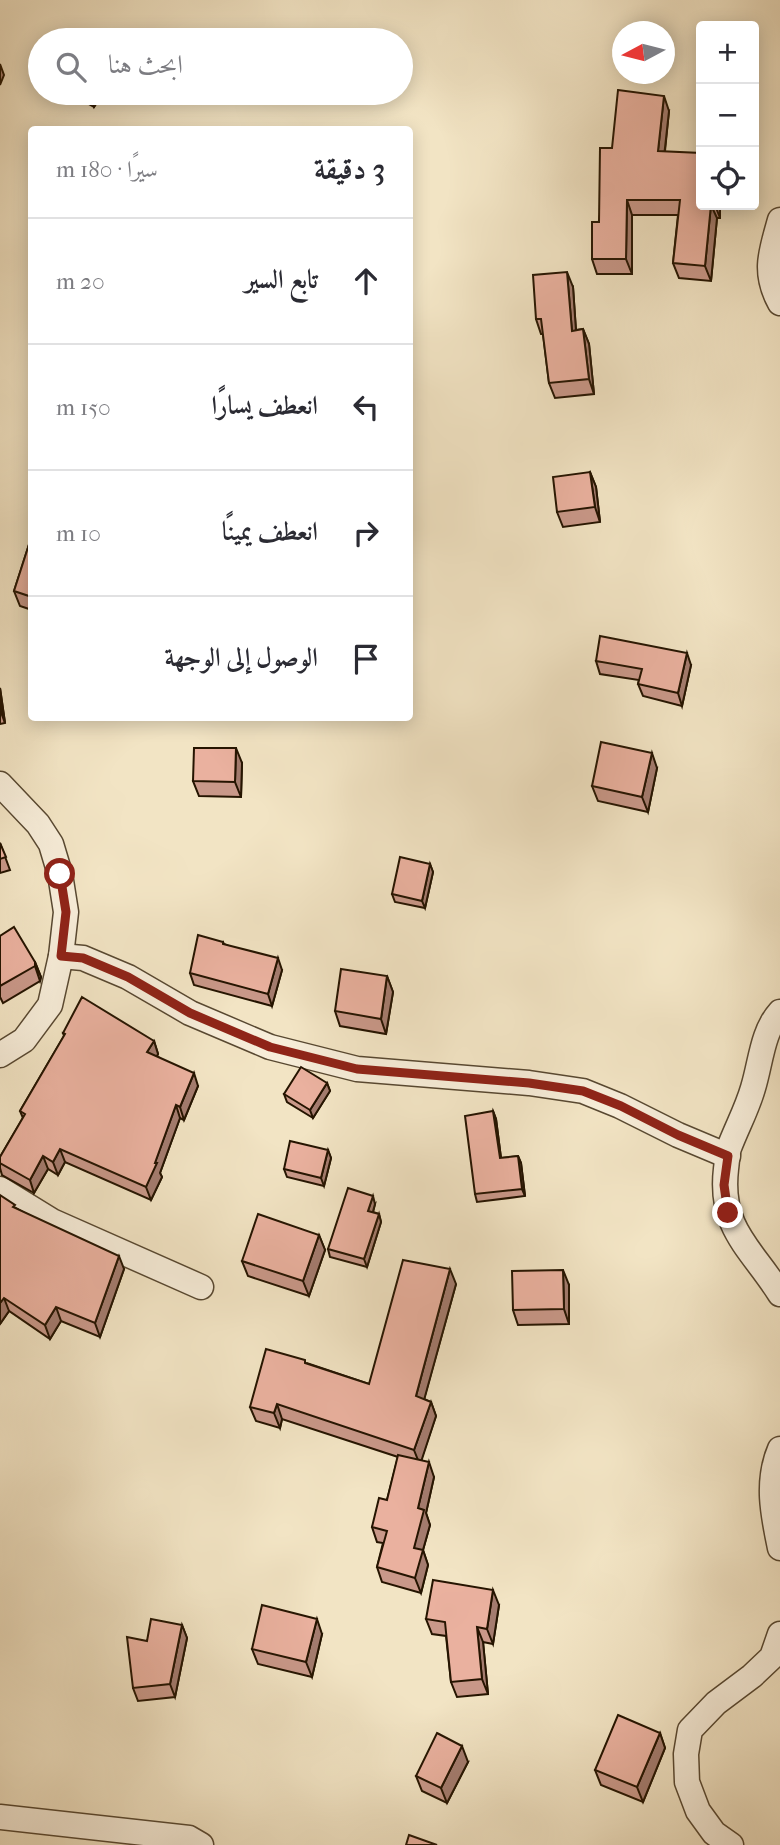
<!DOCTYPE html>
<html lang="ar">
<head>
<meta charset="utf-8">
<style>
  body { margin:0; font-family:"IM FELL French Canon",Amiri,serif; background:#f7f7f7; color:#2b2b33; direction:rtl }
  .controls { position:absolute; right:21px; top:21px; display:grid; overflow:hidden; border-radius:7px; box-shadow:0 4px 18px #0003 }
  .controls button { width:63px; height:63px; display:grid; place-items:center; padding:0; border:0; border-bottom:2px solid #e1e1e2; background:#fff; color:#2b2b33; font:35px sans-serif }
  .compass { position:absolute; left:612px; top:21px; width:63px; height:63px; border-radius:50%; background:#fff; box-shadow:0 4px 18px #0003; rotate:263deg }
  .stop { position:absolute; width:21px; height:21px; margin:-16px; border:5px solid #8f2418; border-radius:50%; background:#fff }
  .stop.end { background:#8f2418; border-color:#fff; box-shadow:0 2px 7px #0008 }
  .list { margin:0; padding:0; list-style:none }
  h2 { display:flex; justify-content:space-between; align-items:center; height:91px; margin:0; padding:0 28px; font-size:30px }
  h2 small { font-size:23px; font-weight:400; color:#7c7c81 }
  .list li { display:grid; grid-template-columns:46px 1fr auto; gap:21px; align-items:center; box-sizing:border-box; height:126px; padding:0 28px; border-top:2px solid #e1e1e2 }
  .list b { display:block; font-size:26px; white-space:nowrap }
  .list em { font-size:23px; font-style:normal; color:#7c7c81 }
  .icon { flex:none; width:38px; height:38px; fill:none; stroke:currentColor; stroke-width:2; stroke-linecap:round; stroke-linejoin:round }
  .map { position:relative; flex:none; width:780px; height:1845px; overflow:hidden; direction:ltr }
  .search { position:absolute; background:#fff; box-shadow:0 4px 18px #0003; left:28px; top:28px; width:385px; height:77px; display:flex; align-items:center; gap:18px; box-sizing:border-box; padding:0 24px; border-radius:38px; color:#7c7c81; font-size:26px }
  .panel { position:absolute; background:#fff; box-shadow:0 4px 18px #0003; left:28px; top:126px; width:385px; height:595px; border-radius:7px; direction:rtl }
  .map>svg:first-child { display:block }
  .lines { fill:none; stroke-linecap:round; stroke-linejoin:round }
  .street-casing { stroke:#584831; stroke-width:27 }
  .street { stroke:#f7edd9; stroke-width:24 }
  .wall { fill:#c99889; stroke:#251400; stroke-width:2 }
  .shaded-wall { fill:#a47c6f; stroke:#251400; stroke-width:2 }
  .building { fill:#eab19f; stroke:#251400; stroke-width:2 }
  .route { stroke:#8f2418; stroke-width:9 }
</style>
</head>
<body>
<div class="map">
<svg width="780" height="1845" viewBox="0 0 780 1845">
  <rect width="100%" height="100%" fill="#f2e4c4"/>
  <filter id="stains"><feTurbulence type="fractalNoise" baseFrequency=".00286" numOctaves="4"/><feColorMatrix values="0 0 0 0 .2 0 0 0 0 .09 0 0 0 0 .02 0 0 0 .5 -.17"/></filter>
  <radialGradient id="worn" r=".72"><stop offset=".6" stop-color="#630" stop-opacity="0"/><stop offset="1" stop-color="#630" stop-opacity=".3"/></radialGradient>
  <g class="lines">
    <defs>
      <g id="street">
        <path d="M780 220C771 252 763 272 780 303"/>
        <polyline points="0,784 38,824 51,844 60,874 66,912 61,956 50,1005 24,1040 0,1055"/>
        <polyline points="61,956 83,958 128,977 190,1013 270,1047 357,1069 529,1083 583,1091 620,1106 678,1135 728,1156"/>
        <path d="M780 1012C762 1032 761 1062 753 1088 747 1109 737 1127 729 1148 727 1154 727 1162 726 1169 719 1229 752 1249 780 1294"/>
        <polyline points="0,1189 52,1221 201,1287"/>
        <path d="M780 1449C766 1481 773 1515 780 1548"/>
        <polyline points="0,1817 189,1838 201,1845"/>
        <polyline points="731,1845 714,1833 698,1811 687,1782 686,1754 690,1730 716,1703 752,1676 772,1657 780,1634"/>
      </g>
    </defs>
    <use href="#street" class="street-casing"/>
    <use href="#street" class="street"/>
  </g>
  <g class="wall">
    <polygon points="69,93 103,93 94,107"/>
    <polygon points="669,111 665,151 701,205 720,205 720,218 717,218 711,281 679,278 673,263 678,215 632,215 632,274 597,274 592,259 612,148"/>
    <polygon points="573,287 576,330 583,329 589,344 594,394 555,398 549,383 543,334 541,334 536,319"/>
    <polygon points="590,472 596,487 600,522 563,527 557,512"/>
    <polygon points="32,535 32,610 20,606 14,591"/>
    <polygon points="596,661 691,665 682,706 643,696 638,684 639,680 600,674"/>
    <polygon points="0,688 5,723 0,724"/>
    <polygon points="242,763 241,797 199,796 193,781"/>
    <polygon points="657,768 648,812 598,801 592,786"/>
    <polygon points="0,843 10,870 0,873"/>
    <polygon points="430,864 433,872 425,908 395,902 392,894"/>
    <polygon points="0,936 35,962 41,977 40,981 3,1003 0,997"/>
    <polygon points="223,942 224,944 282,970 272,1006 194,985 190,973"/>
    <polygon points="387,976 393,992 386,1034 340,1026 335,1011"/>
    <polygon points="63,1033 154,1041 158,1054 157,1056 198,1086 184,1120 180,1118 160,1173 162,1177 151,1200 65,1162 58,1175 48,1169 34,1193 2,1175 0,1168 0,1157 23,1118 20,1111 64,1036"/>
    <polygon points="327,1083 330,1091 313,1118 287,1102 284,1094"/>
    <polygon points="493,1111 496,1119 501,1158 518,1156 521,1163 525,1196 477,1202 475,1194"/>
    <polygon points="328,1150 331,1158 324,1186 287,1177 284,1169"/>
    <polygon points="375,1204 373,1212 379,1214 381,1222 367,1267 330,1257 328,1249"/>
    <polygon points="16,1208 124,1269 100,1337 61,1321 50,1339 9,1311 0,1324"/>
    <polygon points="319,1235 325,1250 309,1296 248,1276 242,1261"/>
    <polygon points="456,1284 424,1399 431,1402 436,1416 421,1460 434,1477 426,1513 430,1525 423,1550 428,1565 421,1593 382,1582 377,1567 383,1543 377,1542 372,1527 387,1500 398,1457 282,1419 280,1428 256,1421 250,1407 307,1363 369,1384"/>
    <polygon points="569,1285 569,1324 518,1325 513,1310"/>
    <polygon points="499,1605 493,1644 483,1642 488,1694 457,1697 451,1682 446,1636 432,1634 426,1619"/>
    <polygon points="182,1625 187,1638 175,1697 138,1701 133,1688 147,1641"/>
    <polygon points="322,1634 312,1677 258,1664 252,1649"/>
    <polygon points="660,1733 665,1748 643,1802 601,1785 595,1770"/>
    <polygon points="468,1762 447,1803 422,1791 416,1776"/>
  </g>
  <g class="shaded-wall">
    <polygon points="0,64 4,75 0,85"/>
    <polygon points="89,93 103,93 94,107"/>
    <polygon points="664,96 669,111 663,166 658,151"/>
    <polygon points="627,200 632,215 632,274 626,259"/>
    <polygon points="711,205 717,218 711,281 705,266"/>
    <polygon points="715,205 720,205 720,218"/>
    <polygon points="567,272 573,287 577,346 572,331"/>
    <polygon points="583,329 589,344 594,394 589,379"/>
    <polygon points="590,472 596,487 600,522 595,507"/>
    <polygon points="687,653 691,665 682,706 678,693"/>
    <polygon points="0,688 5,723 2,715 0,701"/>
    <polygon points="236,748 242,763 241,797 235,782"/>
    <polygon points="652,753 657,768 648,812 642,797"/>
    <polygon points="430,864 433,872 425,908 422,901"/>
    <polygon points="278,958 282,970 272,1006 268,994"/>
    <polygon points="35,962 41,977 40,981 35,966"/>
    <polygon points="387,976 393,992 386,1034 381,1019"/>
    <polygon points="154,1041 158,1054 152,1065 147,1052"/>
    <polygon points="194,1073 198,1086 184,1120 180,1107"/>
    <polygon points="327,1083 330,1091 313,1118 310,1110"/>
    <polygon points="176,1105 180,1118 160,1173 162,1177 151,1200 146,1187"/>
    <polygon points="493,1111 496,1119 502,1166 500,1158"/>
    <polygon points="60,1149 65,1162 58,1175 53,1162"/>
    <polygon points="328,1150 331,1158 324,1186 321,1178"/>
    <polygon points="43,1156 48,1169 34,1193 30,1180"/>
    <polygon points="518,1156 521,1163 525,1196 522,1189"/>
    <polygon points="373,1196 375,1204 371,1219 368,1211"/>
    <polygon points="379,1214 381,1222 367,1267 364,1259"/>
    <polygon points="319,1235 325,1250 309,1296 303,1281"/>
    <polygon points="119,1256 124,1269 100,1337 95,1323"/>
    <polygon points="450,1269 456,1284 421,1411 416,1396"/>
    <polygon points="563,1270 569,1285 569,1324 564,1309"/>
    <polygon points="4,1298 9,1311 0,1324 0,1303"/>
    <polygon points="56,1307 61,1321 50,1339 45,1325"/>
    <polygon points="431,1402 436,1416 420,1465 414,1450"/>
    <polygon points="277,1404 282,1419 280,1428 274,1413"/>
    <polygon points="429,1462 434,1477 426,1513 430,1525 423,1550 428,1565 421,1593 415,1578 414,1548 418,1508"/>
    <polygon points="493,1590 499,1605 493,1644 487,1629"/>
    <polygon points="317,1619 322,1634 312,1677 306,1662"/>
    <polygon points="182,1625 187,1638 175,1697 170,1684"/>
    <polygon points="477,1627 483,1642 488,1694 482,1679"/>
    <polygon points="660,1733 665,1748 643,1802 637,1787"/>
    <polygon points="462,1746 468,1762 447,1803 441,1788"/>
  </g>
  <g class="building">
    <polygon points="618,90 664,96 658,151 701,153 701,205 711,205 705,266 673,263 680,200 627,200 626,259 592,259 592,222 599,222 600,148 612,148"/>
    <polygon points="567,272 572,331 583,329 589,379 549,383 541,319 536,319 533,275"/>
    <polygon points="590,472 595,507 557,512 553,477"/>
    <polygon points="32,535 32,597 14,591"/>
    <polygon points="600,636 687,653 678,693 638,684 642,669 596,661"/>
    <polygon points="601,742 652,753 642,797 592,786"/>
    <polygon points="194,748 236,748 235,782 193,781"/>
    <polygon points="0,843 6,857 0,859"/>
    <polygon points="400,857 430,864 422,901 392,894"/>
    <polygon points="14,927 35,962 35,966 0,986 0,936"/>
    <polygon points="198,935 223,942 223,944 278,958 268,994 190,973"/>
    <polygon points="341,969 387,976 381,1019 335,1011"/>
    <polygon points="82,997 154,1041 147,1052 194,1073 180,1107 176,1105 155,1163 157,1163 146,1187 60,1149 53,1162 43,1156 30,1180 0,1163 0,1157 25,1114 20,1111 65,1034 63,1033"/>
    <polygon points="301,1067 327,1083 310,1110 284,1094"/>
    <polygon points="493,1111 500,1158 518,1156 522,1189 475,1194 465,1116"/>
    <polygon points="290,1141 328,1150 321,1178 284,1169"/>
    <polygon points="348,1188 373,1196 368,1211 379,1214 364,1259 328,1249"/>
    <polygon points="0,1195 15,1205 13,1207 119,1256 95,1323 56,1307 45,1325 4,1298 0,1303"/>
    <polygon points="258,1214 319,1235 303,1281 242,1261"/>
    <polygon points="403,1260 450,1269 416,1396 431,1402 414,1450 277,1404 274,1413 250,1407 266,1349 305,1360 305,1363 369,1384"/>
    <polygon points="563,1270 564,1309 513,1310 512,1271"/>
    <polygon points="398,1455 429,1462 418,1508 424,1510 414,1548 423,1550 415,1578 377,1567 387,1531 372,1527 379,1498 387,1500"/>
    <polygon points="433,1580 493,1590 487,1629 477,1627 482,1679 451,1682 445,1622 426,1619"/>
    <polygon points="262,1605 317,1619 306,1662 252,1649"/>
    <polygon points="151,1619 182,1625 170,1684 133,1688 127,1637 147,1641"/>
    <polygon points="618,1715 660,1733 637,1787 595,1770"/>
    <polygon points="437,1733 462,1746 441,1788 416,1776"/>
    <polygon points="409,1835 437,1845 406,1845"/>
  </g>
  <g class="lines">
    <polyline class="route" points="60,874 66,912 61,956 83,958 128,977 190,1013 270,1047 357,1069 529,1083 583,1091 621,1106 678,1135 728,1156 724,1185 728,1213"/>
  </g>
  <rect width="100%" height="100%" filter="url(#stains)"/>
  <rect width="100%" height="100%" fill="url(#worn)"/>
</svg>
<div class="controls">
<button>+</button>
<button>−</button>
<button><svg class="icon" aria-label="locate" viewBox="0 0 24 24"><circle cx="12" cy="12" r="6"/><path d="M12 2v4M12 18v4M2 12h4M18 12h4"/></svg></button>
</div>
<svg class="compass" viewBox="-18 -18 36 36"><path d="M0-13l5 13h-10z" fill="#e53935"/><path d="M0 13l5-13h-10z" fill="#7c7c81"/></svg>
<div class="stop" style="left:60px;top:874px"></div>
<div class="stop end" style="left:728px;top:1213px"></div>
<div class="search"><svg class="icon" aria-label="search" viewBox="0 0 24 24"><circle cx="10" cy="10" r="6"/><path d="M15 15l6 6"/></svg>ابحث هنا</div>
<section class="panel">
<h2>3 دقيقة<small>سيرًا · 180 m</small></h2>
<ul class="list">
<li><svg class="icon" aria-label="ahead" viewBox="0 0 24 24"><path d="M12 20V5M6 11l6-6 6 6"/></svg><div><b>تابع السير</b></div><em>20 m</em></li>
<li><svg class="icon" aria-label="left" viewBox="0 0 24 24"><path d="M17 20v-9H6M10 6l-5 5 5 5"/></svg><div><b>انعطف يسارًا</b></div><em>150 m</em></li>
<li><svg class="icon" aria-label="right" viewBox="0 0 24 24"><path d="M7 20v-9h11M14 6l5 5-5 5"/></svg><div><b>انعطف يمينًا</b></div><em>10 m</em></li>
<li><svg class="icon" aria-label="arrive" viewBox="0 0 24 24"><path d="M6 21V4h12l-3 4 3 4H6"/></svg><div><b>الوصول إلى الوجهة</b></div></li>
</ul>
</section>
</div>
</body>
</html>
